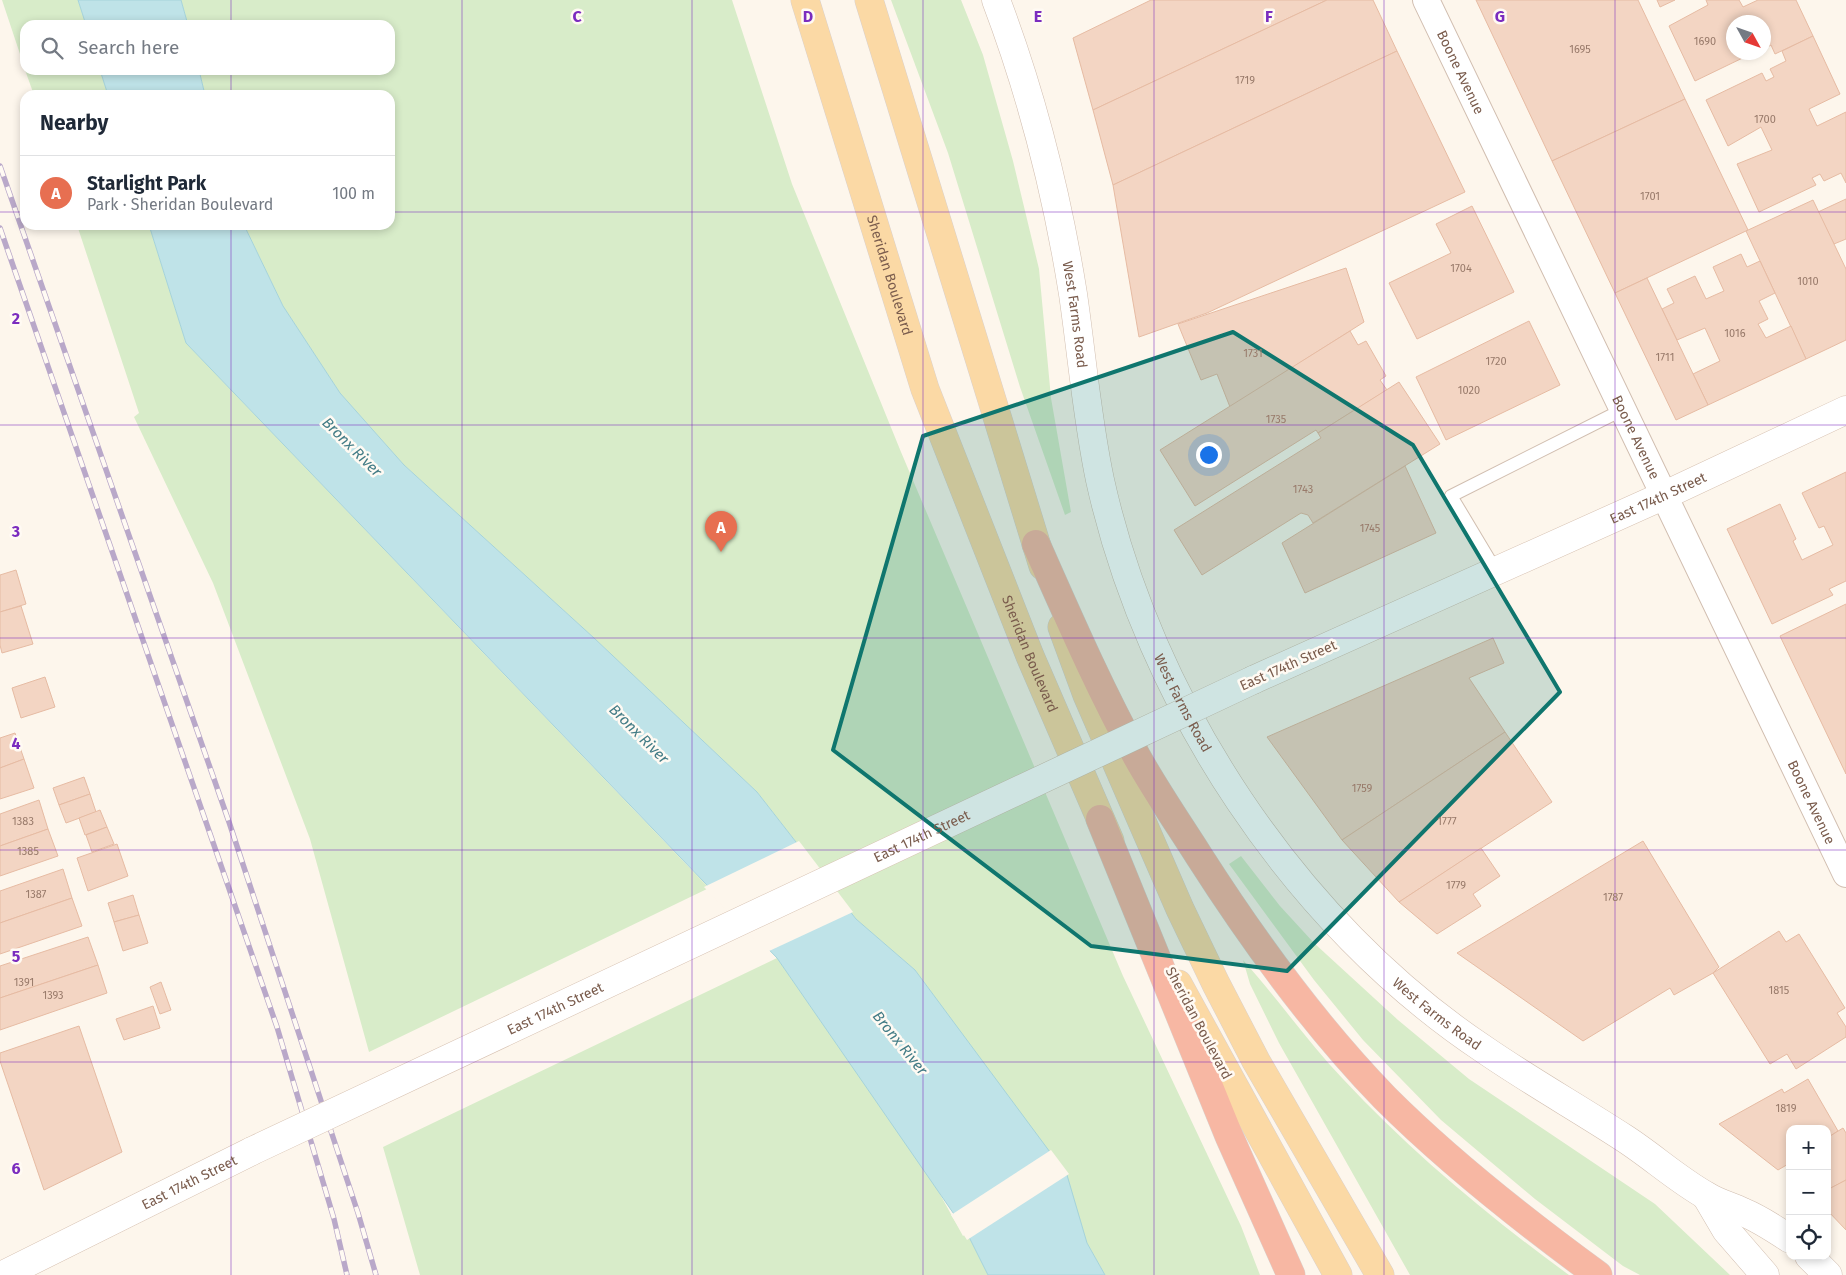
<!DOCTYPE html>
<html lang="en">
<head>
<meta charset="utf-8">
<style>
  body { margin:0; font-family:"Fira Sans",sans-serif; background:#f6f6f7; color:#1f2937 }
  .controls { position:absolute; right:15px; bottom:15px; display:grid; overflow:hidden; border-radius:10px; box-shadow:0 2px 8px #0003 }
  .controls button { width:45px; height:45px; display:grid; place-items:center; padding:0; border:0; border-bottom:1px solid #e0e1e3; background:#fff; color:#1f2937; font:25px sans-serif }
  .compass { position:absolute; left:1726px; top:15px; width:45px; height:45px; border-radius:50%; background:#fff; box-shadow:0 2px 8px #0003; rotate:130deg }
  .you { position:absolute; left:1208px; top:454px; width:18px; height:18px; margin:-12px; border:4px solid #fff; border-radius:50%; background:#1a73e8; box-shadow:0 0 0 8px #1a73e833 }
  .badge { display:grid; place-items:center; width:32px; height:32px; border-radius:50%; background:#e76f51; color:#fff; font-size:16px; font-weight:700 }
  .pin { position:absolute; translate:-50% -41px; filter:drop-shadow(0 1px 2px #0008) }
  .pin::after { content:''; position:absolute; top:26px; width:18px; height:15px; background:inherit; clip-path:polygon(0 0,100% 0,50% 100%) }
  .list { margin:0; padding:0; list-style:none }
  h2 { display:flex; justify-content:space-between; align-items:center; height:65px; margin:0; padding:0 20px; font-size:21px }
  h2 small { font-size:16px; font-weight:400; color:#747a83 }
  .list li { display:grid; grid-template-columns:32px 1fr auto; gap:15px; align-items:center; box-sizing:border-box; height:75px; padding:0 20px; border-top:1px solid #e0e1e3 }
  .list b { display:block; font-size:19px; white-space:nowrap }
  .list p { margin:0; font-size:16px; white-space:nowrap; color:#747a83 }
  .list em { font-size:16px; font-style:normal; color:#747a83 }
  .icon { flex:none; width:28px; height:28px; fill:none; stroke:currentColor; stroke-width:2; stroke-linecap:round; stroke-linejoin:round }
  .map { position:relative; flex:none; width:1846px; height:1275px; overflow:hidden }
  .search { position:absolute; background:#fff; box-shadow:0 2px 8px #0003; left:20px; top:20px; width:375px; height:55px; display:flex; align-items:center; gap:12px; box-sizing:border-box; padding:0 18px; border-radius:15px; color:#747a83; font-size:19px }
  .panel { position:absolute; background:#fff; box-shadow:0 2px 8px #0003; left:20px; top:90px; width:375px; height:140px; border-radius:15px }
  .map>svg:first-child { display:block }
  .green { fill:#d8ecc9 }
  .water { fill:#bfe3e8; stroke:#a5d3da }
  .pier { fill:#fdf6ec }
  .building { fill:#f3d5c3; stroke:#e6bba3 }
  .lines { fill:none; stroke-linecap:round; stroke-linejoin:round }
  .service-casing { stroke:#d1beb0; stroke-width:14 }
  .minor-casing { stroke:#d1beb0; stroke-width:28 }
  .tertiary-casing { stroke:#d1beb0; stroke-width:29 }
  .secondary-casing { stroke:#d6c0b0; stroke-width:29 }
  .primary-casing { stroke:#dad1cd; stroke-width:29 }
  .motorway-casing { stroke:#dad1cd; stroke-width:29 }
  .service { stroke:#fff; stroke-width:12 }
  .minor { stroke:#fff; stroke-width:26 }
  .tertiary { stroke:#fff; stroke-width:28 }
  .secondary { stroke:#fff; stroke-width:28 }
  .primary { stroke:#fbd9a5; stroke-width:28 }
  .motorway { stroke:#f7b7a3; stroke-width:28 }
  .rail-casing { stroke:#b9a8c9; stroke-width:5.5 }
  .rail { stroke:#fffaf3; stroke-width:4; stroke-dasharray:11; stroke-linecap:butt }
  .secondary-bridge-casing { stroke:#d6c0b0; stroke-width:29; stroke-linecap:butt }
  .secondary-bridge { stroke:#fff; stroke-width:28 }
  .marked { fill:#0f766e; fill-opacity:0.2; stroke:#0f766e; stroke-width:4; stroke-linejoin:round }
  .grid { fill:none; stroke:#7b2cbf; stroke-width:1; stroke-opacity:0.55 }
  .labels { text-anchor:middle; stroke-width:5; stroke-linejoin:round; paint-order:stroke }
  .number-label { font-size:11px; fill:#987a6a }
  .street-label { font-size:14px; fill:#7a5c4d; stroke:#fffaf3 }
  .water-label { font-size:15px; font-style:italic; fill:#437c86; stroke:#fffaf3 }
  .grid-label { font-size:16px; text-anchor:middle; font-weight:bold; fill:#7b2cbf; stroke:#fffaf3; stroke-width:5; stroke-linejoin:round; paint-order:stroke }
</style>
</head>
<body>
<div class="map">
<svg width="1846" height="1275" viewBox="0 0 1846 1275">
  <rect width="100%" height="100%" fill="#fdf6ec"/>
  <g class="green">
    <polygon points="2,0 78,0 86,25 25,25 25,69"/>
    <polygon points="181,0 732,0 792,184 901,452 1123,976 1241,1226 1260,1275 1105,1275 1087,1243 1048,1151 915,970 856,919 757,792 594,638 404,465 340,393 283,306 244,225 390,225 390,95 205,95 199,70 390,70 390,25 188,25"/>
    <polygon points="891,0 961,0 983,55 1013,161 1039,269 1051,398 1071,512 1065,515 1020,387 948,153"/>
    <polygon points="25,70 100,70 108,95 34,95"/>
    <polygon points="77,225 149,225 186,343 709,888 369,1052 310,839 213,583 134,417 139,413"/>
    <polygon points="1241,856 1280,906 1314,943 1398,1020 1469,1079 1655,1204 1730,1275 1640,1275 1623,1266 1535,1199 1441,1120 1363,1040 1314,980 1229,864"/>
    <polygon points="777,958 936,1187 963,1236 967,1233 988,1275 420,1275 383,1147"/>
    <path d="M1243 960C1278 999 1307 1041 1343 1079 1411 1152 1488 1216 1569 1275H1410L1279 1043 1250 984Z"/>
  </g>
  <g class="water">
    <polygon points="78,0 181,0 188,25 86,25"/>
    <polygon points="100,70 199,70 205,95 108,95"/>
    <polygon points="149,225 244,225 283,306 340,393 404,465 594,638 757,792 856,919 915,970 1067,1175 1087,1243 1105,1275 988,1275 967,1233 777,958 186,343"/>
  </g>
  <g class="pier">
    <polygon points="799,841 853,912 767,952 704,887"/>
    <polygon points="1051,1150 1069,1174 967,1240 951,1215"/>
  </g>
  <g class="building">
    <polygon points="1151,0 1327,0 1093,110 1073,38"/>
    <polygon points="1327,0 1373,0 1397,51 1113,185 1093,110"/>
    <polygon points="1476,0 1638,0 1685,99 1552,161"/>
    <polygon points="1657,0 1675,0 1660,7"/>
    <polygon points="1706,0 1739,0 1743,7 1758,0 1796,0 1813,36 1775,54 1771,45 1764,49 1764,22 1734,22 1734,52 1755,52 1695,81 1669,26 1708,5"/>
    <polygon points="1813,36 1840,94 1809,109 1817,126 1846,112 1846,183 1841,173 1824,181 1820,174 1812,178 1816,185 1759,212 1737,164 1772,150 1761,127 1728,146 1706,100 1762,73 1766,81 1774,77 1770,69 1786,61 1782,51"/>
    <polygon points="1397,51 1465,192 1207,313 1139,337 1113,185"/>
    <polygon points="1685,99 1748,230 1615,293 1552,161"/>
    <polygon points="1846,199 1846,239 1834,244 1818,212"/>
    <polygon points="1813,200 1846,269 1846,340 1806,359 1746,231"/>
    <polygon points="1472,206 1514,292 1417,339 1389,283 1451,253 1436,224"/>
    <polygon points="1741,254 1747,267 1760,261 1775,293 1759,301 1768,319 1758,324 1766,338 1791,326 1806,359 1708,405 1693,374 1720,361 1705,328 1677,340 1662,309 1674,303 1667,289 1695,276 1706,299 1724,291 1713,267"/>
    <polygon points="1346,268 1364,322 1230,407 1217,374 1201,380 1178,324"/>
    <polygon points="1647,278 1708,405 1676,420 1615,293"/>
    <polygon points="1529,321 1560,385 1446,440 1416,377"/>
    <polygon points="1350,331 1358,345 1366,341 1386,376 1380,380 1387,390 1318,433 1316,430 1195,506 1160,450"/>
    <polygon points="1399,382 1440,444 1313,523 1308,515 1301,513 1202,575 1174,530 1321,438 1318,433"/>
    <polygon points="1405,466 1436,533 1305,593 1282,543"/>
    <polygon points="1846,472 1846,581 1829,589 1833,595 1772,624 1727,529 1780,504 1796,539 1793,541 1802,560 1833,545 1824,526 1819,528 1802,493"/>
    <polygon points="16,570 26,604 0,612 0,575"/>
    <polygon points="1846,604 1846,774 1780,636"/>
    <polygon points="21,606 33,644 2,653 0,645 0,612"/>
    <polygon points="1493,638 1504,663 1469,678 1505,732 1342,840 1267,737"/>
    <polygon points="45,677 55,707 21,718 12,688"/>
    <polygon points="1505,732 1552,802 1399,902 1342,840"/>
    <polygon points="15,733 24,759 0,768 0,738"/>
    <polygon points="24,759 34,788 0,799 0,768"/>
    <polygon points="84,777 90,794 59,805 53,788"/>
    <polygon points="90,794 96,812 66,823 59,805"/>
    <polygon points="39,800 48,829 0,846 0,814"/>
    <polygon points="100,810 107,827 85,835 79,818"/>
    <polygon points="107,827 114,844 92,852 86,835"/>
    <polygon points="48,829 58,856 0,876 0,846"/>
    <polygon points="1643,841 1719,967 1713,973 1674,995 1670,988 1583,1041 1457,953"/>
    <polygon points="117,844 128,876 88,891 77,858"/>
    <polygon points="1481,848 1500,876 1473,894 1481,906 1437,934 1399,902"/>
    <polygon points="63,869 72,898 0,923 0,891"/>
    <polygon points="133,895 139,915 114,922 108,903"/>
    <polygon points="72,898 82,926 0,954 0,923"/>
    <polygon points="139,915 148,943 123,951 114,922"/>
    <polygon points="1779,931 1786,942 1799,934 1845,1008 1837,1013 1846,1027 1846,1037 1796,1069 1787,1054 1770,1064 1713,973"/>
    <polygon points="88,937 98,965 0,998 0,966"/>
    <polygon points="98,965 107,993 0,1030 0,998"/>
    <polygon points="161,982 171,1010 160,1014 150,987"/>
    <polygon points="153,1006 160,1028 124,1040 116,1019"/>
    <polygon points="79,1026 122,1152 44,1190 0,1061 0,1053"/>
    <polygon points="1808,1079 1838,1131 1827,1138 1827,1129 1790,1129 1790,1163 1778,1170 1719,1124 1782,1089 1784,1093"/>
    <polygon points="1843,1128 1846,1133 1846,1180 1827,1190 1827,1138"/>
    <polygon points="1846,1180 1846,1230 1827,1210 1827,1190"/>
  </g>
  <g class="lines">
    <defs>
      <polyline id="service" points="1496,571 1451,496 1624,409"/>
      <g id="minor">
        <path id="s1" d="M1426 0 1846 874"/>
      </g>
      <g id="tertiary">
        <path id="s2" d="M996 0C1032 95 1057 194 1073 294 1082 356 1087 419 1100 480 1149 702 1295 924 1485 1050 1530 1081 1578 1108 1624 1138 1652 1156 1678 1180 1707 1196 1718 1203 1731 1206 1743 1212 1760 1219 1775 1229 1790 1239"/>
        <polyline points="1706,1196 1726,1230 1765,1275"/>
        <polyline points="1809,1256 1828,1275"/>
      </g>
      <g id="secondary">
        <path id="s3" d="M1253 680 1665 495 1846 410"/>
        <path id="s4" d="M3 1275 252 1151"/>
      </g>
      <g id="primary">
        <path id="s5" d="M805 0 925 389 1030 656 1110 841"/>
        <polyline points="869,0 1043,566"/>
        <polyline points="1062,627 1087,695 1180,909 1216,984 1256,1061 1380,1275"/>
        <polyline points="1178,984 1338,1275"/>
      </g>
      <g id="motorway">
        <path d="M1036 544C1068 616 1099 688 1137 757 1156 791 1178 823 1199 856 1254 942 1314 1025 1385 1098 1450 1163 1524 1221 1598 1275"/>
        <polyline points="1100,819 1229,1136 1291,1275"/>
      </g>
    </defs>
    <use href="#service" class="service-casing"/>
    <use href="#minor" class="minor-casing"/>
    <use href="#tertiary" class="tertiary-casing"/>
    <use href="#secondary" class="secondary-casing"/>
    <use href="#primary" class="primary-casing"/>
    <use href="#motorway" class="motorway-casing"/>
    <use href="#service" class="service"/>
    <use href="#minor" class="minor"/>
    <use href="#tertiary" class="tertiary"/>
    <use href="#secondary" class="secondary"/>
    <use href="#primary" class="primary"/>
    <use href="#motorway" class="motorway"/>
    <defs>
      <g id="rail">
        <polyline points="0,166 229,822 358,1213 376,1275"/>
        <polyline points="0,228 277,1027 334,1219 347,1275"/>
      </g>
    </defs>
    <use href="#rail" class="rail-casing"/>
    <use href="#rail" class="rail"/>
    <defs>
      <g id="secondary-bridge">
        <path id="s6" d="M252 1151 1253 680"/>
      </g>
    </defs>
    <use href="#secondary-bridge" class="secondary-bridge-casing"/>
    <use href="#secondary-bridge" class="secondary-bridge"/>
  </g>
  <path class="marked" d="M1233 332 1413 445 1560 692 1287 971 1091 946 833 750 923 436Z"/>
  <path class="grid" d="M231 0V25M462 0V1275M692 0V1275M923 0V1275M1154 0V1275M1384 0V1275M1615 0V1275M231 70V95M0 212H25M390 212H1846M231 225V1275M0 425H1846M0 638H1846M0 850H1846M0 1062H1846"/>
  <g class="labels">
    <g class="number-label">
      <text x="1705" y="45">1690</text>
      <text x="1580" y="53">1695</text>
      <text x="1245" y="84">1719</text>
      <text x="1765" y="123">1700</text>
      <text x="1650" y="200">1701</text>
      <text x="1461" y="272">1704</text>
      <text x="1808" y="285">1010</text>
      <text x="1735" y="337">1016</text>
      <text x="1253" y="357">1731</text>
      <text x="1665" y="361">1711</text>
      <text x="1496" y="365">1720</text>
      <text x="1469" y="394">1020</text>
      <text x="1276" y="423">1735</text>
      <text x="1303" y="493">1743</text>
      <text x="1370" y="532">1745</text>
      <text x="1362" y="792">1759</text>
      <text x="23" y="825">1383</text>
      <text x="1447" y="825">1777</text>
      <text x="28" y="855">1385</text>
      <text x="1456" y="889">1779</text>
      <text x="36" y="898">1387</text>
      <text x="1613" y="901">1787</text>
      <text x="24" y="986">1391</text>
      <text x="1779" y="994">1815</text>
      <text x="53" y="999">1393</text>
      <text x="1786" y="1112">1819</text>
    </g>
    <g class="street-label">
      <text dy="5" stroke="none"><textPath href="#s1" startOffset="80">Boone Avenue</textPath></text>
      <text dy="5" stroke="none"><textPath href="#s5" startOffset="288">Sheridan Boulevard</textPath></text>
      <text dy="5" stroke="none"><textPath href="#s2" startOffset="325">West Farms Road</textPath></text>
      <text dy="5" stroke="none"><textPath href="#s1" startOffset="485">Boone Avenue</textPath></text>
      <text dy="5" stroke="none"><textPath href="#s3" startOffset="444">East 174th Street</textPath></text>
      <text dy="5" stroke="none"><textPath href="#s5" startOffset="692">Sheridan Boulevard</textPath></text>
      <text transform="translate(1288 665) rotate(-24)" y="5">East 174th Street</text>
      <text dy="5" stroke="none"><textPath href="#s2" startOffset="731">West Farms Road</textPath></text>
      <text dy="5" stroke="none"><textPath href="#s1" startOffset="890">Boone Avenue</textPath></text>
      <text dy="5" stroke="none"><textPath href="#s6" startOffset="740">East 174th Street</textPath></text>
      <text dy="5" stroke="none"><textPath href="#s6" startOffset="335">East 174th Street</textPath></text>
      <text dy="5" stroke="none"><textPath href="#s2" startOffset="1136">West Farms Road</textPath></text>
      <text transform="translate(1199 1023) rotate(62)" y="5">Sheridan Boulevard</text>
      <text dy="5" stroke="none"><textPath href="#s4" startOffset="208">East 174th Street</textPath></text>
    </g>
    <g class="water-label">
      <text transform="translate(352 447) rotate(45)" y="5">Bronx River</text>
      <text transform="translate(639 734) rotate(45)" y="5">Bronx River</text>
      <text transform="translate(900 1043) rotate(51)" y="5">Bronx River</text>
    </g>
  </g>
  <g class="grid-label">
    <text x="577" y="22">C</text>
    <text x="808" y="22">D</text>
    <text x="1038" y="22">E</text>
    <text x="1269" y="22">F</text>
    <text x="1500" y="22">G</text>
    <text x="16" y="324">2</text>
    <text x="16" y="537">3</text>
    <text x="16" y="749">4</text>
    <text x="16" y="962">5</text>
    <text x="16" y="1174">6</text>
  </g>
</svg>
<div class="controls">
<button>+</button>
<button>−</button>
<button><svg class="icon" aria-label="locate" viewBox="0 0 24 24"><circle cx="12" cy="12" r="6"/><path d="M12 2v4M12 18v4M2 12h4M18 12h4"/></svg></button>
</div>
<svg class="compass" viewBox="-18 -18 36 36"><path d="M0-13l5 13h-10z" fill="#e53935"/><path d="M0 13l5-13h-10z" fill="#747a83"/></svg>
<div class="you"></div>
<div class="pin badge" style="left:721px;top:552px">A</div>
<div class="search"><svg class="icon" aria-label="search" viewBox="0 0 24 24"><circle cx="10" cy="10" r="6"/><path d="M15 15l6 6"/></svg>Search here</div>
<section class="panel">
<h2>Nearby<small></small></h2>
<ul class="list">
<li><span class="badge">A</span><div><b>Starlight Park</b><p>Park · Sheridan Boulevard</p></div><em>100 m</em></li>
</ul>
</section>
</div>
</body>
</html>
